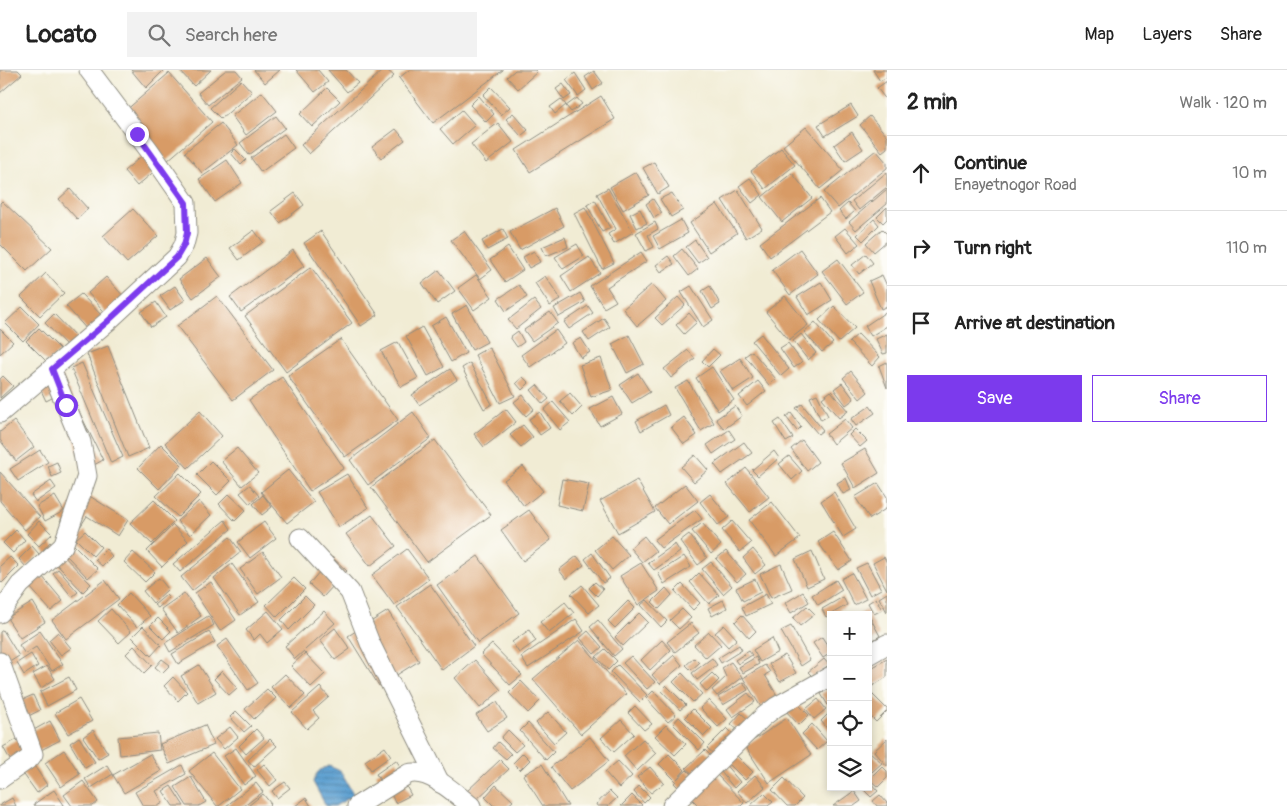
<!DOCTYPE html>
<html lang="en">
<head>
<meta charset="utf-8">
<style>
  body { margin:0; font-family:Pangolin,sans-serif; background:#f2f2f2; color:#222 }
  .controls { position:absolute; right:15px; bottom:15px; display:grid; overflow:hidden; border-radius:0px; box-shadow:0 2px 8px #0003 }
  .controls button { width:45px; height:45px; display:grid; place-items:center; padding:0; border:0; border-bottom:1px solid #e0e0e0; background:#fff; color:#222; font:25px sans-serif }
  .stop { position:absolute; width:15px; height:15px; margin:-11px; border:4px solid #7c3aed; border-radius:50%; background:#fff }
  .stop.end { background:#7c3aed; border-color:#fff; box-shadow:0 1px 5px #0008 }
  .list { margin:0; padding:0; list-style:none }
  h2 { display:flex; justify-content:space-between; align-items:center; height:65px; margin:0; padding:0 20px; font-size:21px }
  h2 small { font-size:16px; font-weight:400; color:#767676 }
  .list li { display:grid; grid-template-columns:32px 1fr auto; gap:15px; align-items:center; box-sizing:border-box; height:75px; padding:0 20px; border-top:1px solid #e0e0e0 }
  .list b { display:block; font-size:19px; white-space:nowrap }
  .list p { margin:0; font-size:16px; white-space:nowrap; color:#767676 }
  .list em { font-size:16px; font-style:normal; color:#767676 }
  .actions { display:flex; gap:10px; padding:15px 20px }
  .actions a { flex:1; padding:11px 0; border:1px solid #7c3aed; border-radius:0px; text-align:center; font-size:18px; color:#7c3aed }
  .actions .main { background:#7c3aed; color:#fff }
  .icon { flex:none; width:28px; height:28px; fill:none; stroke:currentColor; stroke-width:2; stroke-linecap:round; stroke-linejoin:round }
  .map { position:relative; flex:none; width:887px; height:736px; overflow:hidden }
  header { display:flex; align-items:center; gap:30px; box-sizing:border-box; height:70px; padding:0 25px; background:#fff; border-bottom:1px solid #e0e0e0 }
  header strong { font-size:24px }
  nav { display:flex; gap:28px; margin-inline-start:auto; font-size:18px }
  .search { width:350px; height:45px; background:#f2f2f2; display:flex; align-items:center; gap:12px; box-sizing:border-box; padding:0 18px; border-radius:0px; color:#767676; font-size:19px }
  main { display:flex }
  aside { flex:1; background:#fff }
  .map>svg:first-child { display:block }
  .water { fill:url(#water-rules); stroke:#44667e }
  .building { fill:#d89b66 }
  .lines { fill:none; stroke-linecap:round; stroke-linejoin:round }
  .minor-casing { stroke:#8e8c80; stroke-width:21 }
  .minor { stroke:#fff; stroke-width:19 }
  .route { stroke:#7c3aed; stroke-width:6 }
</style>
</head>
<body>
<header>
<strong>Locato</strong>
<div class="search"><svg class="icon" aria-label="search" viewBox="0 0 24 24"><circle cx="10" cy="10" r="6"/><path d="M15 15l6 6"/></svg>Search here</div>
<nav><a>Map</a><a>Layers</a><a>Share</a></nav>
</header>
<main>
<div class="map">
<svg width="887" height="736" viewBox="0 0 887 736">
  <defs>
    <pattern id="water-rules" width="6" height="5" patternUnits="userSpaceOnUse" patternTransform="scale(1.25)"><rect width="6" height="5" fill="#5da0d1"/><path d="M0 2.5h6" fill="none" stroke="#4d83aa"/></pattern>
  </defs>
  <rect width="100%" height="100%" fill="#fdfcf7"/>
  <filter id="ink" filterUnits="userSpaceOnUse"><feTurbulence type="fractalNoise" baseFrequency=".02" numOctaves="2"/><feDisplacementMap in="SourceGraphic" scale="10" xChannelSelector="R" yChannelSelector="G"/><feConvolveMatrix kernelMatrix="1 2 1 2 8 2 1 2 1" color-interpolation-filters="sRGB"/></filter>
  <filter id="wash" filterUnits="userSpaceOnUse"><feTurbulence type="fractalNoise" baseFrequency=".0096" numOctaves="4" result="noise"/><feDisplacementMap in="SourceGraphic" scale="20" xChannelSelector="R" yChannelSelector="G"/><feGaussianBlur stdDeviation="1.12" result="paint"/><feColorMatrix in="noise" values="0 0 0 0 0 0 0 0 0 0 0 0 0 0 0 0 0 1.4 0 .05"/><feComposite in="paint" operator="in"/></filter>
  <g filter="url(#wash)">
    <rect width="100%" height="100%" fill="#f1ecd4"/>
    <path class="water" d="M329 696 340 701 354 725 335 736H326L313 712C317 701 319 700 329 696Z"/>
    <g id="blocks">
      <g class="building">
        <polygon points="0,0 18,0 22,4 0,23"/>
        <polygon points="131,0 164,0 146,18"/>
        <polygon points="179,0 211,0 194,16"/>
        <polygon points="226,0 236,0 242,7 208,35 198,23"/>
        <polygon points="254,0 280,0 265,13"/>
        <polygon points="296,0 318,0 328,12 315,22"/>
        <polygon points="328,0 346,0 358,13 347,22"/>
        <polygon points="383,0 387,0 394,6 309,84 301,75"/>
        <polygon points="409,0 503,0 433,53 399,8"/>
        <polygon points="515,0 535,0 537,2 518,19 507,7"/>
        <polygon points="873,0 887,0 887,7 880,11"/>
        <polygon points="594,1 603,13 593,20 585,7"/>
        <polygon points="169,3 212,52 167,91 124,42"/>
        <polygon points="575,3 586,20 578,26 566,10"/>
        <polygon points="241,10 252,22 221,49 210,38"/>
        <polygon points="887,11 887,31 877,18"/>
        <polygon points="563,14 571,25 564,30 556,19"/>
        <polygon points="491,17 510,37 501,45 483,25"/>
        <polygon points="327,18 340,31 312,57 300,44"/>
        <polygon points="262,22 277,41 246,65 232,46"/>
        <polygon points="479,26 494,44 486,52 470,35"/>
        <polygon points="601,26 615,49 530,102 516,80"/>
        <polygon points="577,28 582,34 571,42 566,36"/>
        <polygon points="561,29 566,35 555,44 550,37"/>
        <polygon points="851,35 858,46 825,66 818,55"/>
        <polygon points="462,40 475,55 453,74 440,59"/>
        <polygon points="513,43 528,60 521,66 506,49"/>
        <polygon points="276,46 285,58 249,85 240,73"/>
        <polygon points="870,46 887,66 887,78 882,82 860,55"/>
        <polygon points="221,53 238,75 202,103 185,82"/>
        <polygon points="498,53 513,72 486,93 471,74"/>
        <polygon points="806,57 843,100 820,119 783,76"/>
        <polygon points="396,59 405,70 381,88 372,77"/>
        <polygon points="852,62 863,79 845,91 834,75"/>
        <polygon points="284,64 294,78 261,102 251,88"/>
        <polygon points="781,78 795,95 765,119 751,101"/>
        <polygon points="235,79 246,90 241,95 231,83"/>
        <polygon points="876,80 887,93 887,98 838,138 824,122"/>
        <polygon points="144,84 157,99 137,116 124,101"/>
        <polygon points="227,90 242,113 215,132 199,109"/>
        <polygon points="654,92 669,117 658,124 643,98"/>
        <polygon points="636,102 649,125 623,140 610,117"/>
        <polygon points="887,102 887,117 859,140 852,131"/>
        <polygon points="792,103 812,128 782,152 762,127"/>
        <polygon points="750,108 762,125 752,133 739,116"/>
        <polygon points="608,118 633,162 614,174 608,164 616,159 597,124"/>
        <polygon points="70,119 88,139 77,149 59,129"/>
        <polygon points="887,119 887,134 856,160 849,152"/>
        <polygon points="738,120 762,158 746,168 722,130"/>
        <polygon points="295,123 304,135 280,153 271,141"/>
        <polygon points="672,123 683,140 671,147 660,129"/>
        <polygon points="820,128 830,142 770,187 760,173"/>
        <polygon points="653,129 662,143 654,148 646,134"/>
        <polygon points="595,130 610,158 602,162 587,135"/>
        <polygon points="2,131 52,178 27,201 0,174 0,133"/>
        <polygon points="848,133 855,141 846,149 839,141"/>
        <polygon points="717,134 737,163 709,182 690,153"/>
        <polygon points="585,137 614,193 602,199 574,143"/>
        <polygon points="887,137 887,149 883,153 877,147"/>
        <polygon points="555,138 564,156 520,180 510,162"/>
        <polygon points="133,139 158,166 127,193 103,166"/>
        <polygon points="640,139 647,153 637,158 630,144"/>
        <polygon points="874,149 879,155 863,171 857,165"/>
        <polygon points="681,150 688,163 660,179 653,166"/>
        <polygon points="655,152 658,159 648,165 654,177 646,181 636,163"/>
        <polygon points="845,158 859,174 848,183 835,166"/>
        <polygon points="503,159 508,169 487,180 482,171"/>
        <polygon points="882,159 887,164 887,171 874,182 866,173"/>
        <polygon points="254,160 263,172 239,190 230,178"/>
        <polygon points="321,161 378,245 361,256 304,173"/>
        <polygon points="464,161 492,200 480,209 451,170"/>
        <polygon points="565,167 568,177 546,186 542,177"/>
        <polygon points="695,170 707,187 698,193 686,177"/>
        <polygon points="577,174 584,186 563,199 555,187"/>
        <polygon points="508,177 523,200 505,212 490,190"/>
        <polygon points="682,179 698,199 689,206 674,186"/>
        <polygon points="800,179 818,204 790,225 772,200"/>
        <polygon points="293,180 304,196 241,242 230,227"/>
        <polygon points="534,181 540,192 529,198 523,187"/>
        <polygon points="641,182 647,191 607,217 616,231 604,238 590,216"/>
        <polygon points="866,184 873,193 859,204 852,195"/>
        <polygon points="668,186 674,194 661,202 656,195"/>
        <polygon points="589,187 600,203 571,222 561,206"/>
        <polygon points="207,188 221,207 193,228 179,209"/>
        <polygon points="838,189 863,222 847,234 822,201"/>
        <polygon points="311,197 352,253 286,302 245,246"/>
        <polygon points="439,200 455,221 437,234 422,213"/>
        <polygon points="46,203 64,223 40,246 21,227"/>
        <polygon points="476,205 492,227 474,240 458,218"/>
        <polygon points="882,205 887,216 887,236 881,239 869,211"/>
        <polygon points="545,206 561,229 550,236 535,213"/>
        <polygon points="106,207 126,229 108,246 88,223"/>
        <polygon points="821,212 832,230 808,245 797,227"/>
        <polygon points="652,214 666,231 637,256 623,239"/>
        <polygon points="519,215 527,227 506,241 498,229"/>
        <polygon points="175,216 185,230 170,240 160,226"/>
        <polygon points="691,216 713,250 703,257 681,222"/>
        <polygon points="710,216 720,234 712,239 702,221"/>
        <polygon points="580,223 585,232 559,247 554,238"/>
        <polygon points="81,224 104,248 89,262 66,236"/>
        <polygon points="217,226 273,300 233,330 177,256"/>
        <polygon points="785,226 808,255 789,270 766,242"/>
        <polygon points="678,227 685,235 662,255 655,248"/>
        <polygon points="534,230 541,239 516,259 508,250"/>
        <polygon points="156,232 166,247 151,257 141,242"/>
        <polygon points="467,235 487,272 472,280 452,244"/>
        <polygon points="588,236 593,243 569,259 564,252"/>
        <polygon points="834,236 855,258 839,272 819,250"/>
        <polygon points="22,237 39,254 23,271 5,253"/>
        <polygon points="887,241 887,256 871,266 865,256"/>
        <polygon points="550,242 558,253 532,271 524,260"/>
        <polygon points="689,243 697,252 684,264 676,255"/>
        <polygon points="54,244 78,269 69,278 45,253"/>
        <polygon points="446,247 466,283 451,292 431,256"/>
        <polygon points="604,248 610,257 589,271 583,262"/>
        <polygon points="815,252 833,273 822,282 804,262"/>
        <polygon points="422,257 444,297 428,306 406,266"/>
        <polygon points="39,258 61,280 48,293 26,271"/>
        <polygon points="0,259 13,272 0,284"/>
        <polygon points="556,260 565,273 530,297 521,285"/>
        <polygon points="518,261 524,272 517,277 510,267"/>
        <polygon points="761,264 789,299 781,306 752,271"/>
        <polygon points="801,264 816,283 808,290 793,271"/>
        <polygon points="858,264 880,287 872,296 849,272"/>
        <polygon points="887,264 887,283 883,284 876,269"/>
        <polygon points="629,265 644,294 627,303 612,274"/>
        <polygon points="581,268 590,282 581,288 572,273"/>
        <polygon points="341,269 398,350 345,387 288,306"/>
        <polygon points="398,272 418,308 401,317 381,281"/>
        <polygon points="788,273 802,292 794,298 780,278"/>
        <polygon points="108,276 149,378 128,387 87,284"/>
        <polygon points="489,277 515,326 500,333 475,285"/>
        <polygon points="713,279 720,285 708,297 702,291"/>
        <polygon points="688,280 695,289 671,308 664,299"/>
        <polygon points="752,281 776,309 769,315 745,286"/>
        <polygon points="601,288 612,320 591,327 580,295"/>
        <polygon points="740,288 753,308 733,321 720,301"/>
        <polygon points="887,292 887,318 879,296"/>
        <polygon points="82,293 123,387 111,393 71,298"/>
        <polygon points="470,293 492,334 484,339 462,298"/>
        <polygon points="712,297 734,330 718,341 696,308"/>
        <polygon points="450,299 457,310 419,335 412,325"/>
        <polygon points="851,301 868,322 860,329 843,308"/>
        <polygon points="638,303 650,322 632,333 620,315"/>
        <polygon points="61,305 103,390 83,401 62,323 46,331 39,316"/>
        <polygon points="3,306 13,316 0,328 0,309"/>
        <polygon points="282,307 344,398 310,421 249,330"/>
        <polygon points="523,307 529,313 522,320 516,313"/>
        <polygon points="688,311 714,353 701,361 675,318"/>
        <polygon points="758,311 766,321 747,336 739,326"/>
        <polygon points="842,313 854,329 846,335 834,319"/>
        <polygon points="537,315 549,329 543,334 531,320"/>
        <polygon points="831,321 848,341 839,348 822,328"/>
        <polygon points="570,323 582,337 573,346 560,331"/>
        <polygon points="817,324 828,346 821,350 810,327"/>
        <polygon points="523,325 534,339 526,346 514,332"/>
        <polygon points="613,327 622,344 600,356 590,339"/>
        <polygon points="553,332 570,352 560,360 544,340"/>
        <polygon points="802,334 823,360 818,364 796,338"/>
        <polygon points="664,335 669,345 641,361 636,351"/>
        <polygon points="735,336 742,346 724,359 716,349"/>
        <polygon points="870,336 875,343 856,356 851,349"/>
        <polygon points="506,339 516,352 484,377 474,364"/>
        <polygon points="200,341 222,366 188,398 165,373"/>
        <polygon points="413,342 431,368 368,415 350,390"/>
        <polygon points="540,342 550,358 540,365 529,349"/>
        <polygon points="791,343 801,357 797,361 786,347"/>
        <polygon points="684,347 697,365 684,374 671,357"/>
        <polygon points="780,349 793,368 786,372 774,353"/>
        <polygon points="845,349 852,358 833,374 826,364"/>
        <polygon points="14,351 34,377 16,391 0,370 0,362"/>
        <polygon points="523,355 533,367 521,377 510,365"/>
        <polygon points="855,359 867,371 860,377 849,365"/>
        <polygon points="729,360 735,369 713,384 707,375"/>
        <polygon points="435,370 491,445 427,492 371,417"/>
        <polygon points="802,370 818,392 807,401 791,379"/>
        <polygon points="744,372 752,383 722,404 714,394"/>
        <polygon points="161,374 182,395 159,419 138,398"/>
        <polygon points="237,378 258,403 242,416 221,391"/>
        <polygon points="865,379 879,403 855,418 841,393"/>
        <polygon points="40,380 48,392 18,411 10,399"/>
        <polygon points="774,381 779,388 758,406 752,400"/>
        <polygon points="695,385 708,400 694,412 681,397"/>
        <polygon points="789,386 802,401 792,410 779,394"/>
        <polygon points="211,391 231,411 217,425 197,405"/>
        <polygon points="57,392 61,403 52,407 48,396"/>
        <polygon points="523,396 543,421 524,436 504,410"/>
        <polygon points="746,398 769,427 750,442 727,414"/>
        <polygon points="288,400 314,432 287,453 261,422"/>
        <polygon points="0,402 40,447 25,460 0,431"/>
        <polygon points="180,403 201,424 178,447 156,426"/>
        <polygon points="347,404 368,438 339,457 317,422"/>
        <polygon points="846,408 851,420 843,424 837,413"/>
        <polygon points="562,409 589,414 583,441 557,435"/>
        <polygon points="637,410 655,442 618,463 600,431"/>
        <polygon points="51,411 56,418 36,432 31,425"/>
        <polygon points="878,413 887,427 887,438 870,449 855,427"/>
        <polygon points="685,414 698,431 668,454 655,438"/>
        <polygon points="250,415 259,426 250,434 240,423"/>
        <polygon points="80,420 128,450 118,466 87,446 77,462 60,451"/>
        <polygon points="834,422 856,459 843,467 821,431"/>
        <polygon points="229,424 246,440 235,451 219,434"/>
        <polygon points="710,424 729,447 718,455 700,432"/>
        <polygon points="263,425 272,437 262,445 253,434"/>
        <polygon points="55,426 64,441 45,451 37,436"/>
        <polygon points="154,430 175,451 152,474 130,453"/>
        <polygon points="199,431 211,445 190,465 177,451"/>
        <polygon points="772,432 800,468 776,486 749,450"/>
        <polygon points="529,440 551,470 523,491 501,460"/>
        <polygon points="695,440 702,449 661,478 654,470"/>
        <polygon points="372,445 396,476 370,496 346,464"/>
        <polygon points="225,450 231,459 180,502 173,494"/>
        <polygon points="39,451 52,464 39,476 27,464"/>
        <polygon points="732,451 751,473 740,482 722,460"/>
        <polygon points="264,452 276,468 250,488 238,472"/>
        <polygon points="702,453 721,475 711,484 692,461"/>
        <polygon points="173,455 188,471 162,497 147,481"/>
        <polygon points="16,460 25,470 13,483 3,473"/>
        <polygon points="85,461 101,477 93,486 76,469"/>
        <polygon points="833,462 852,491 838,500 818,472"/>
        <polygon points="689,464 707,488 698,495 680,471"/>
        <polygon points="612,466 629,485 612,500 595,480"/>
        <polygon points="644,466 656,481 642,492 630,478"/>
        <polygon points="230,467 241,482 192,521 181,507"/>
        <polygon points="50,472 91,514 83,522 43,480"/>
        <polygon points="675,474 680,482 654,500 648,493"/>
        <polygon points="74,475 98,499 88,508 65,484"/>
        <polygon points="32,476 39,484 26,497 19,489"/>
        <polygon points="106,479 112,486 102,496 95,490"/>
        <polygon points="407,479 429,509 394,535 372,505"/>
        <polygon points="753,479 766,495 755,504 743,488"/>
        <polygon points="726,481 746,504 737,512 716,489"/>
        <polygon points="812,481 824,509 807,517 795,489"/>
        <polygon points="133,482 155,502 145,512 124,492"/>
        <polygon points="263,482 281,507 258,524 240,499"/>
        <polygon points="592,483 610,508 603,513 585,489"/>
        <polygon points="478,486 519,543 478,573 437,515"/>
        <polygon points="577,486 584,495 566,509 559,500"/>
        <polygon points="684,486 691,497 664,514 658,503"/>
        <polygon points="10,487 19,496 2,513 0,511 0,496"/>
        <polygon points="332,487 347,501 323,527 309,514"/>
        <polygon points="884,487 887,493 887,520 873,493"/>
        <polygon points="711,492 732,516 723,524 702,499"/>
        <polygon points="641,493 659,521 638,535 620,506"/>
        <polygon points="867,493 881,519 870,525 856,498"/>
        <polygon points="232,494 259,532 240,545 214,508"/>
        <polygon points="781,494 792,519 771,528 760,504"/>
        <polygon points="58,499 78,522 72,527 53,503"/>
        <polygon points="699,503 719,525 709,534 690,512"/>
        <polygon points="852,503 866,529 854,535 841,509"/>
        <polygon points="42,506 63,531 51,541 29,516"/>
        <polygon points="159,508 168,519 153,533 143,521"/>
        <polygon points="294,508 305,519 277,547 266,535"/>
        <polygon points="755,509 761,522 743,531 736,518"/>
        <polygon points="105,510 119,529 66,569 52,550"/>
        <polygon points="836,510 842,520 818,535 812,525"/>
        <polygon points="211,512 236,550 220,561 195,523"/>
        <polygon points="595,512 603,519 597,526 589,518"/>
        <polygon points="430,514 474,576 442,600 397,537"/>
        <polygon points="682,514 700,533 693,540 675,521"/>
        <polygon points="582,515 599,535 589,543 571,524"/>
        <polygon points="666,518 672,525 659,539 652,532"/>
        <polygon points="803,522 809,532 791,543 785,533"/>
        <polygon points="129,523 150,546 137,557 117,535"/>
        <polygon points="184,523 201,546 178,563 161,539"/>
        <polygon points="887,523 887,542 879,528"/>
        <polygon points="766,524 771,534 746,546 742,537"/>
        <polygon points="166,525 169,528 158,538 154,535"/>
        <polygon points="305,526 314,535 289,560 281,550"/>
        <polygon points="843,527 847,535 826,547 822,539"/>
        <polygon points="876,528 882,540 874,544 868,533"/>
        <polygon points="647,530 667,551 661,557 641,535"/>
        <polygon points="723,530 727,538 712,546 708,538"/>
        <polygon points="628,531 635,538 615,558 608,551"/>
        <polygon points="33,532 45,552 20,568 7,548"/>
        <polygon points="565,532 574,543 549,563 540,552"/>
        <polygon points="807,536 815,544 800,556 793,548"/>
        <polygon points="111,539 131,562 119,573 98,551"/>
        <polygon points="682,539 691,548 679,559 670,550"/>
        <polygon points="866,540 880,566 868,573 868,545 858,545"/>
        <polygon points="268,541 283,559 267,573 260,564 254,570 246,560"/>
        <polygon points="324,541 335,553 295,589 285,576"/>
        <polygon points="388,541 419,591 379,616 348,566"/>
        <polygon points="639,543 648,552 623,576 615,567"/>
        <polygon points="742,545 756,561 749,568 735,552"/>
        <polygon points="208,546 214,555 170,582 165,573"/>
        <polygon points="158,548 171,561 163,569 150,556"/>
        <polygon points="576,549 584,561 528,598 521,587"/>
        <polygon points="598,550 622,579 614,586 590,557"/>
        <polygon points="691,553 699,563 675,582 667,572"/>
        <polygon points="724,555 737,569 728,577 715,563"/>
        <polygon points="143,556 161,575 151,586 132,567"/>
        <polygon points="791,556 810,590 801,596 781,561"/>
        <polygon points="335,558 350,579 335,590 320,570"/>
        <polygon points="3,560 19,586 0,598 0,562"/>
        <polygon points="529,560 536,571 519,583 512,572"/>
        <polygon points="40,561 63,594 52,601 36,577 25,584 19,575"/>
        <polygon points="588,561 602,577 594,584 580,568"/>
        <polygon points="58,562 71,578 61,585 49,570"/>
        <polygon points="209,562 215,572 178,594 172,584"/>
        <polygon points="709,562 721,575 706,588 694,575"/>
        <polygon points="822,567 831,581 831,583 823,588 813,573"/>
        <polygon points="772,568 778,582 760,592 753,580"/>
        <polygon points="227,569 258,613 248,620 217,576"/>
        <polygon points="579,570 626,624 581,664 533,609"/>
        <polygon points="662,570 671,580 650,600 641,590"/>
        <polygon points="492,574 522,605 510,615 481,584"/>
        <polygon points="739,575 742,580 721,593 718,588"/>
        <polygon points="134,576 152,595 144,603 126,584"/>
        <polygon points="605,579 617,591 608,600 596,587"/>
        <polygon points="749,581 752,585 738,594 735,590"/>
        <polygon points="305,583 325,604 311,617 291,596"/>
        <polygon points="31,584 38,596 24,605 17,593"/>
        <polygon points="674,585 682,595 660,614 652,605"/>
        <polygon points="785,585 796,603 780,612 769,594"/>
        <polygon points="631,586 655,612 647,619 623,593"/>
        <polygon points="756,587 759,594 743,603 739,597"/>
        <polygon points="694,588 699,593 691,600 686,595"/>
        <polygon points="712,588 717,595 697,610 692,603"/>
        <polygon points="162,589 170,595 162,603 155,597"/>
        <polygon points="824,589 829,595 813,607 808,602"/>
        <polygon points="887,589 887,607 871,617 868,611 868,600"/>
        <polygon points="475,590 501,620 480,638 455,608"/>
        <polygon points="731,592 742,607 717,626 712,620 726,607 722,598"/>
        <polygon points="199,595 216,622 198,633 181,606"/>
        <polygon points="618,595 647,625 640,632 611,602"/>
        <polygon points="765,595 770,602 765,605 778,627 761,637 743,608"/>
        <polygon points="47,596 55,609 41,618 33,604"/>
        <polygon points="222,601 237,618 229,625 214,609"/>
        <polygon points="682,603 702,624 693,632 673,612"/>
        <polygon points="712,603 719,610 707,622 700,614"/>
        <polygon points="285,604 305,625 291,638 271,617"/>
        <polygon points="69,607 76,620 47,636 40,622"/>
        <polygon points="173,607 187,622 178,631 164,616"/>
        <polygon points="521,611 540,631 528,643 509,623"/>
        <polygon points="743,612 748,620 723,635 718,627"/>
        <polygon points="666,615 686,635 680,640 661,620"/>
        <polygon points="320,617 329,627 313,641 319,648 307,659 292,642"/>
        <polygon points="831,617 831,640 821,624"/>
        <polygon points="267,619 276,628 254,649 245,639"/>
        <polygon points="653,621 676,645 668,652 646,628"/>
        <polygon points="748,623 755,632 733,647 727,639"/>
        <polygon points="871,623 887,639 887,641 876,652 868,644 868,625"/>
        <polygon points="33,625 40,640 25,648 17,632"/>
        <polygon points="79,629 92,651 68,664 55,643"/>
        <polygon points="818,629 826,639 814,649 806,639"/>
        <polygon points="709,630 727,649 718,657 700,638"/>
        <polygon points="794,630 809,645 799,655 784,639"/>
        <polygon points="497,632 507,648 487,661 476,645"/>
        <polygon points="635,636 652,654 644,660 628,643"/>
        <polygon points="693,639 712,658 704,666 685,647"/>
        <polygon points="236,641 251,656 244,662 230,647"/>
        <polygon points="548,642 566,662 554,673 536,653"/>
        <polygon points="741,643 750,651 740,662 731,654"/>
        <polygon points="828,644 831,647 831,663 821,651"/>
        <polygon points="679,647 705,673 699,680 673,654"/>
        <polygon points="787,648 811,685 769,713 745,676"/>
        <polygon points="621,650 634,664 614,682 601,668"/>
        <polygon points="50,651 60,670 13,695 3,677"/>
        <polygon points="528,653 554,682 546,690 520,661"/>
        <polygon points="812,654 827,671 817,680 802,664"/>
        <polygon points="205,655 214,675 169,694 160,674"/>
        <polygon points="666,655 686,674 675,685 655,666"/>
        <polygon points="230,657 238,667 224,679 215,669"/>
        <polygon points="727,658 735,666 716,686 707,678"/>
        <polygon points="256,659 264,668 246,684 239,676"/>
        <polygon points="93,660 108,683 98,689 83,667"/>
        <polygon points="508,660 523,675 515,682 501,668"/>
        <polygon points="158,663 160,680 120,685 118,667"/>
        <polygon points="79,667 95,692 85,698 70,673"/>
        <polygon points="590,667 609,691 570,721 551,697"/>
        <polygon points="270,669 277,676 254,697 248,690"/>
        <polygon points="643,669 656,683 637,701 624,686"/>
        <polygon points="887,669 887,696 874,681"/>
        <polygon points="498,672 511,684 506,689 493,678"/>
        <polygon points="385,677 391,686 371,700 365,691"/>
        <polygon points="236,678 256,706 244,715 224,686"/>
        <polygon points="64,680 80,704 61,717 45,693"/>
        <polygon points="705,680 714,689 695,706 686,698"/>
        <polygon points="868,680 882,693 872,702 868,698"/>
        <polygon points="732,681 753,702 745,710 724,689"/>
        <polygon points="212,683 240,719 219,736 217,736 189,701"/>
        <polygon points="523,683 530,690 520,700 513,693"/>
        <polygon points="150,684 161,701 124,723 113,705"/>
        <polygon points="669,684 685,700 677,709 687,700 694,707 681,720 674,713 676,711 659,694"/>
        <polygon points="396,690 402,699 382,713 376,704"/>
        <polygon points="500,690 509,699 475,731 466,722"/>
        <polygon points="618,691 632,706 619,718 605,702"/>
        <polygon points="723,692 740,712 734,718 717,697"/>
        <polygon points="33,694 47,715 37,723 22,702"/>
        <polygon points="264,694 277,710 270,716 257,700"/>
        <polygon points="542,694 568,736 543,736 523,705"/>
        <polygon points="107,695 113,704 91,718 85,709"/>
        <polygon points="182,695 186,704 156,721 163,733 158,736 143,736 135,722"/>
        <polygon points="882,696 887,701 887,708 878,717 869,709"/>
        <polygon points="650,697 664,713 651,723 637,707"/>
        <polygon points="716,704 744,733 741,736 699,736 691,728"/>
        <polygon points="755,705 765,717 747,733 737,721"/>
        <polygon points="191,707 206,732 199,736 187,736 175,717"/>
        <polygon points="784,708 803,728 795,736 787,736 772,720"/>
        <polygon points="868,710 878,721 871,727 861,717 868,717"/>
        <polygon points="83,711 98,732 93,736 72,736 64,725"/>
        <polygon points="285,712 290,718 277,728 272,721"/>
        <polygon points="256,713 263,722 244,736 226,736"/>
        <polygon points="405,714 411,725 395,733 390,721"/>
        <polygon points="496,715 513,731 507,736 494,736 485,727"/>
        <polygon points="171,716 184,736 173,736 163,721"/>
        <polygon points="639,716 650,727 644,733 634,722"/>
        <polygon points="54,720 64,735 62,736 35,736 34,734"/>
        <polygon points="610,721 617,728 608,736 597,736 596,734"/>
        <polygon points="854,721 861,731 854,736 833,736"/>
        <polygon points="764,723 773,732 768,736 750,736"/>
        <polygon points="263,724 271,734 269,736 248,736"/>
        <polygon points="632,725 642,735 641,736 621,736"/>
        <polygon points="880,725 887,733 887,736 877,736 873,731"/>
        <polygon points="12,728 16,736 0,736 0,735"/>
        <polygon points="306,728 311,736 295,736"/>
      </g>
    </g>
  </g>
  <g filter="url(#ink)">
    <use href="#blocks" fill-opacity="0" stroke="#8e8c80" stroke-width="1"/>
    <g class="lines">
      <defs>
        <g id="minor">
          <polyline points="0,343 107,252 177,187 184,175 187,163 186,133 149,80 89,0"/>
          <polyline points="300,468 350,522 370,573 440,713"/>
          <polyline points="0,543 20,515 63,476 87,406 81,372 51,299"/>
          <polyline points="868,585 887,574"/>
          <polyline points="0,592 33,684 30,688 0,709"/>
          <path d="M357 736 408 704C429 698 456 724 471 736"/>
          <polyline points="672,736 763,647 776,637 831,606"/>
        </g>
      </defs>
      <use href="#minor" class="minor-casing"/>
      <use href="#minor" class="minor"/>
    </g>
  </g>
  <g class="lines" filter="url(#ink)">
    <polyline class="route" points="66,335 52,299 107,252 177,187 184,175 187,163 186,133 137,64"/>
  </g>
</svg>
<div class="controls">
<button>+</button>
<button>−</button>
<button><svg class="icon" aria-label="locate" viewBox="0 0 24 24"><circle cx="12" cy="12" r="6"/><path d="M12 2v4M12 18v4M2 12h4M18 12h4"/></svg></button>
<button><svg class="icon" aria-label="layers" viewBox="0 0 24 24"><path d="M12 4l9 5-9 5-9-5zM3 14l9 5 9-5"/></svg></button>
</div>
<div class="stop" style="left:66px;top:335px"></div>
<div class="stop end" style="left:137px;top:64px"></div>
</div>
<aside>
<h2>2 min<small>Walk · 120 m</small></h2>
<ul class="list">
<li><svg class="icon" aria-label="ahead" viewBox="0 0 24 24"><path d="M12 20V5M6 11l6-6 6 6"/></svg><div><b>Continue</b><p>Enayetnogor Road</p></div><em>10 m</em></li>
<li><svg class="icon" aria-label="right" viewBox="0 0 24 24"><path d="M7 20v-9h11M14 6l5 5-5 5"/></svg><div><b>Turn right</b></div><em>110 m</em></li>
<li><svg class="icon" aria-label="arrive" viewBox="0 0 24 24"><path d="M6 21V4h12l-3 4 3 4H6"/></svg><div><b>Arrive at destination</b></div></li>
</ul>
<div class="actions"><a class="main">Save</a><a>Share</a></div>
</aside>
</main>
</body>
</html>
